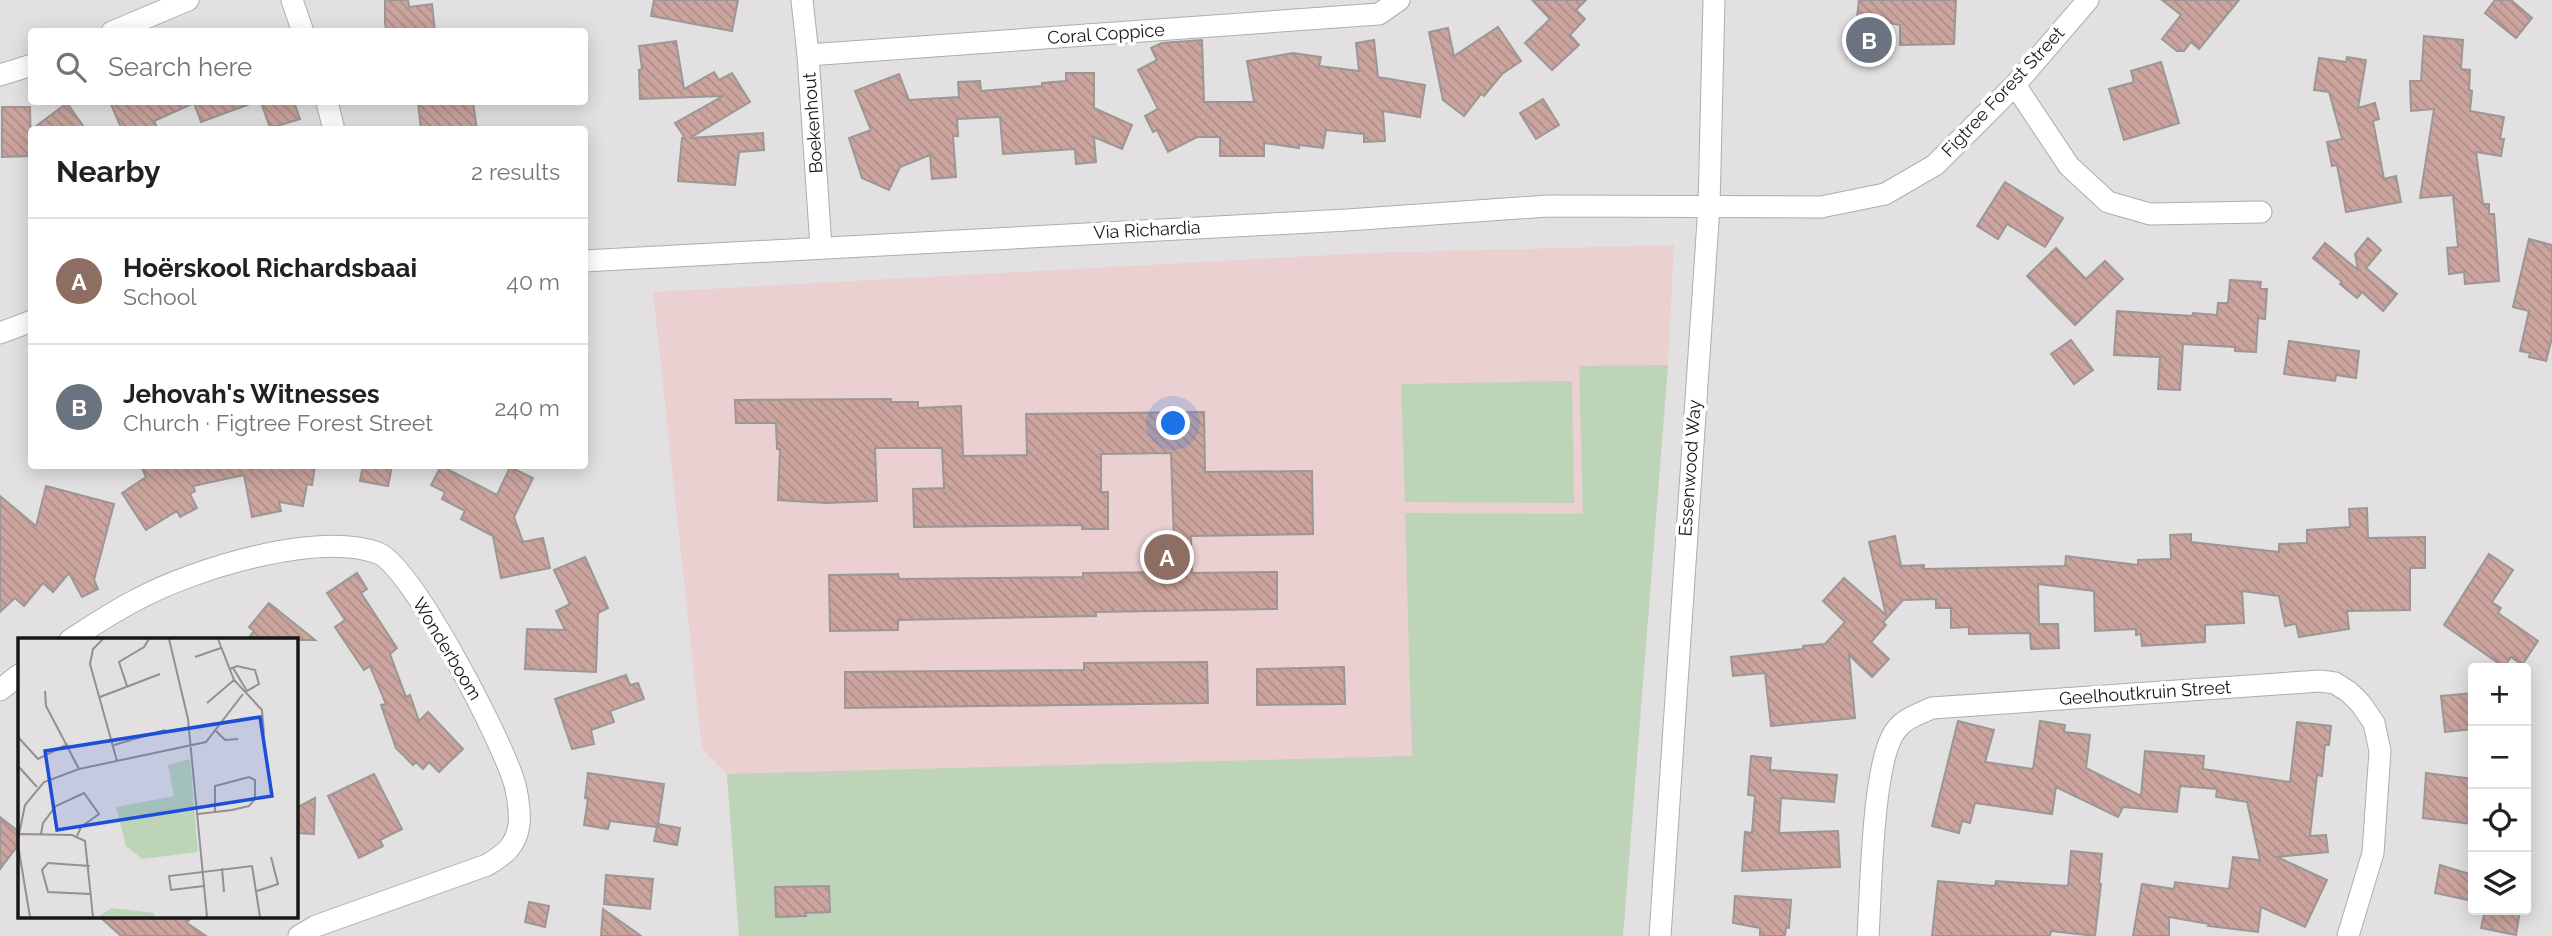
<!DOCTYPE html>
<html lang="en">
<head>
<meta charset="utf-8">
<style>
  body { margin:0; font-family:Raleway,sans-serif; background:#f2f2f2; color:#202124 }
  .controls { position:absolute; right:21px; bottom:21px; display:grid; overflow:hidden; border-radius:7px; box-shadow:0 4px 18px #0003 }
  .controls button { width:63px; height:63px; display:grid; place-items:center; padding:0; border:0; border-bottom:2px solid #e0e0e0; background:#fff; color:#202124; font:35px sans-serif }
  .you { position:absolute; left:1174px; top:424px; width:24px; height:24px; margin:-18px; border:5px solid #fff; border-radius:50%; background:#1a73e8; box-shadow:0 0 0 10px #1a73e833 }
  .badge { display:grid; place-items:center; width:46px; height:46px; border-radius:50%; background:#d93025; color:#fff; font-size:23px; font-weight:700 }
  .pin { position:absolute; translate:-50% -50%; border:4px solid #fff; box-shadow:0 2px 7px #0006 }
  .list { margin:0; padding:0; list-style:none }
  h2 { display:flex; justify-content:space-between; align-items:center; height:91px; margin:0; padding:0 28px; font-size:30px }
  h2 small { font-size:23px; font-weight:400; color:#757577 }
  .list li { display:grid; grid-template-columns:46px 1fr auto; gap:21px; align-items:center; box-sizing:border-box; height:126px; padding:0 28px; border-top:2px solid #e0e0e0 }
  .list b { display:block; font-size:26px; white-space:nowrap }
  .list p { margin:0; font-size:23px; white-space:nowrap; color:#757577 }
  .list em { font-size:23px; font-style:normal; color:#757577 }
  .icon { flex:none; width:38px; height:38px; fill:none; stroke:currentColor; stroke-width:2; stroke-linecap:round; stroke-linejoin:round }
  .map { position:relative; flex:none; width:2552px; height:936px; overflow:hidden }
  .search { position:absolute; background:#fff; box-shadow:0 4px 18px #0003; left:28px; top:28px; width:560px; height:77px; display:flex; align-items:center; gap:18px; box-sizing:border-box; padding:0 24px; border-radius:7px; color:#757577; font-size:26px }
  .panel { position:absolute; background:#fff; box-shadow:0 4px 18px #0003; left:28px; top:126px; width:560px; height:343px; border-radius:7px }
  .map>svg:first-child { display:block }
  .education { fill:#ead0d1 }
  .garden { fill:#bdd4b9 }
  .building { fill:url(#building-back-hatch); stroke:#9b9796; stroke-width:2 }
  .lines { fill:none; stroke-linecap:round; stroke-linejoin:round }
  .minor-casing { stroke:#afacae; stroke-width:23 }
  .minor { stroke:#fff; stroke-width:21 }
  .labels { text-anchor:middle; stroke-width:7; stroke-linejoin:round; paint-order:stroke }
  .street-label { font-size:18px; fill:#181718; stroke:#fff }
  .inset-road { fill:none; stroke:#929091; stroke-width:2 }
  .view { fill:#1d4ed8; fill-opacity:0.15; stroke:#1d4ed8; stroke-width:3.5 }
  .inset-edge { fill:none; stroke:#181718; stroke-width:3.5 }
</style>
</head>
<body>
<div class="map">
<svg width="2552" height="936" viewBox="0 0 2552 936">
  <defs>
    <pattern id="building-back-hatch" width="6" height="6" patternUnits="userSpaceOnUse" patternTransform="scale(1.75)"><rect width="6" height="6" fill="#cba49e"/><path d="M-1 5l2 2M0 0l6 6M5-1l2 2" fill="none" stroke="#ae8c87"/></pattern>
  </defs>
  <rect width="100%" height="100%" fill="#e3e0e2"/>
  <polygon class="education" points="1674,245 1668,365 1623,936 739,936 727,774 702,749 653,292 1368,253"/>
  <g class="garden">
    <polygon points="1668,365 1623,936 739,936 727,774 1412,756 1405,513 1583,514 1579,366"/>
    <polygon points="1572,381 1574,503 1405,502 1401,384"/>
  </g>
  <g class="building">
    <polygon points="385,0 408,0 409,7 432,4 435,32 387,32 385,24"/>
    <polygon points="654,0 738,0 732,31 651,16"/>
    <polygon points="1532,0 1586,0 1576,10 1585,19 1570,35 1579,45 1552,70 1525,43 1550,19"/>
    <polygon points="1859,0 1956,0 1954,44 1900,45 1900,25 1857,17"/>
    <polygon points="2162,0 2239,0 2199,49 2191,42 2184,51 2177,51 2162,39 2181,15"/>
    <polygon points="2495,0 2511,0 2532,18 2516,38 2485,13"/>
    <polygon points="1498,27 1521,61 1502,74 1484,96 1481,94 1464,116 1443,100 1429,32 1448,28 1454,56"/>
    <polygon points="2424,36 2463,40 2461,69 2470,70 2469,90 2472,91 2470,111 2504,117 2500,139 2504,139 2501,156 2476,152 2483,204 2489,204 2489,214 2494,214 2499,281 2465,284 2464,272 2449,274 2447,248 2458,247 2453,195 2420,198 2434,109 2411,111 2410,81 2421,81"/>
    <polygon points="1202,40 1204,102 1254,102 1247,61 1293,53 1321,57 1319,66 1359,71 1356,43 1374,40 1378,77 1425,85 1420,117 1383,111 1385,141 1364,142 1364,134 1326,130 1323,148 1299,145 1299,148 1264,143 1264,156 1220,156 1220,137 1197,137 1168,152 1157,130 1153,132 1145,116 1158,109 1138,70 1157,60 1151,48 1162,43"/>
    <polygon points="676,41 684,89 714,72 719,80 732,73 750,102 690,138 763,133 764,150 739,152 735,185 678,181 682,138 685,138 675,123 723,96 640,99 639,70 642,69 639,46"/>
    <polygon points="2347,57 2366,60 2358,108 2375,103 2379,119 2373,121 2384,179 2396,176 2401,202 2346,212 2337,165 2332,166 2327,142 2342,139 2329,92 2314,90 2319,58 2346,62"/>
    <polygon points="2161,62 2179,123 2124,140 2109,89 2134,82 2131,71"/>
    <polygon points="1066,73 1094,73 1094,108 1132,125 1122,149 1094,137 1096,162 1076,164 1075,149 1003,154 1000,117 957,119 958,136 953,136 956,177 932,179 930,155 900,167 889,190 862,178 849,138 871,130 855,91 899,74 909,100 959,97 958,82 980,81 981,91 1042,86 1042,83 1066,81"/>
    <polygon points="1543,99 1559,125 1536,139 1520,113"/>
    <polygon points="110,102 249,102 250,104 201,122 194,103 154,121 158,130 122,130"/>
    <polygon points="261,102 294,102 300,119 270,128"/>
    <polygon points="418,102 473,102 477,130 421,130"/>
    <polygon points="67,103 86,130 31,130"/>
    <polygon points="2,107 30,107 31,156 2,157"/>
    <polygon points="2005,182 2063,218 2045,247 2007,224 1998,239 1977,226"/>
    <polygon points="2368,238 2381,250 2366,268 2397,294 2383,311 2362,292 2357,298 2340,284 2342,282 2313,258 2325,243 2358,270 2355,254"/>
    <polygon points="2529,239 2552,245 2552,338 2546,361 2529,357 2530,353 2520,351 2529,311 2513,307"/>
    <polygon points="2056,248 2086,279 2105,261 2123,279 2075,325 2027,276"/>
    <polygon points="2230,280 2261,282 2260,289 2267,289 2265,319 2258,318 2256,352 2235,351 2235,347 2183,344 2180,390 2158,389 2160,357 2114,355 2117,311 2192,316 2193,313 2217,315 2218,303 2228,303"/>
    <polygon points="2071,340 2093,370 2074,384 2051,354"/>
    <polygon points="2289,341 2359,351 2356,378 2336,375 2335,381 2284,374"/>
    <polygon points="891,399 891,402 918,402 918,408 961,406 963,456 1027,455 1026,414 1204,412 1205,472 1312,471 1313,534 1191,536 1192,573 1277,572 1277,609 1096,612 1096,616 898,620 898,630 830,631 829,575 898,574 899,579 1083,577 1083,573 1175,572 1171,453 1101,454 1101,492 1108,492 1108,529 1082,529 1082,525 914,527 913,489 944,488 942,448 875,448 877,501 826,503 778,500 780,449 777,449 776,423 736,423 735,400"/>
    <polygon points="141,466 251,466 251,469 271,466 315,466 312,485 307,484 303,506 279,502 281,511 252,517 244,475 193,486 195,491 190,494 197,508 180,517 177,511 146,530 122,493 146,477"/>
    <polygon points="363,466 392,466 388,486 360,481"/>
    <polygon points="441,466 497,495 510,467 533,478 514,517 523,542 543,538 550,568 501,578 493,536 461,519 465,511 442,499 445,492 431,485"/>
    <polygon points="46,486 114,504 94,580 98,589 82,597 69,573 53,592 43,583 24,606 15,598 0,612 0,496 36,526"/>
    <polygon points="2367,508 2368,538 2425,537 2425,568 2410,568 2410,610 2347,611 2349,629 2299,637 2296,624 2285,626 2279,596 2242,591 2244,623 2205,625 2205,642 2142,646 2141,634 2136,635 2136,629 2095,631 2094,591 2038,584 2039,624 2058,624 2059,648 2031,649 2030,633 1969,634 1969,627 1951,628 1951,608 1936,608 1936,599 1903,600 1883,622 1886,625 1871,642 1889,659 1872,677 1849,655 1855,718 1771,726 1765,673 1733,676 1731,657 1803,649 1803,646 1825,644 1845,622 1823,601 1844,578 1886,615 1869,542 1895,536 1901,566 1924,565 1924,569 2065,566 2066,556 2138,565 2138,560 2171,559 2170,535 2191,534 2191,542 2279,552 2279,544 2307,543 2307,530 2350,527 2349,509"/>
    <polygon points="2489,554 2513,570 2492,602 2501,608 2498,613 2538,641 2522,665 2511,657 2504,667 2444,625"/>
    <polygon points="585,557 608,608 598,613 596,672 525,669 527,629 565,630 556,611 570,604 554,570"/>
    <polygon points="357,573 367,589 361,593 397,648 390,654 406,697 410,695 419,721 428,712 463,749 439,772 429,762 423,769 416,762 413,765 396,748 381,705 386,704 370,666 364,670 335,627 345,620 327,593"/>
    <polygon points="269,603 315,640 247,640 254,631 249,627"/>
    <polygon points="1207,662 1208,703 845,708 845,672 1084,670 1084,663"/>
    <polygon points="1344,667 1345,704 1257,705 1257,669"/>
    <polygon points="626,675 630,685 638,683 644,699 610,711 614,722 591,730 594,744 572,749 555,699"/>
    <polygon points="2473,693 2473,729 2445,732 2441,696"/>
    <polygon points="1958,721 1994,730 1985,762 2033,769 2040,721 2065,725 2064,732 2090,735 2086,768 2141,796 2145,751 2204,756 2203,769 2290,782 2297,722 2331,726 2329,745 2325,745 2322,776 2317,775 2310,836 2326,835 2328,852 2277,857 2327,880 2305,927 2261,907 2258,932 2208,926 2209,924 2169,917 2169,936 2133,936 2142,884 2174,889 2175,882 2229,889 2233,857 2260,860 2247,802 2216,797 2217,789 2180,786 2177,812 2123,807 2118,817 2056,787 2052,814 1975,803 1970,823 1962,821 1959,833 1932,826"/>
    <polygon points="1751,756 1771,758 1770,770 1837,775 1834,802 1781,798 1779,833 1838,831 1840,867 1742,871 1745,832 1752,833 1755,796 1748,795"/>
    <polygon points="588,773 664,784 658,824 680,828 677,845 654,841 657,827 610,821 608,829 584,825 588,799 585,798"/>
    <polygon points="2426,773 2473,779 2473,824 2423,818"/>
    <polygon points="374,774 402,829 380,840 383,846 359,858 328,796"/>
    <polygon points="315,798 314,834 296,833 296,808"/>
    <polygon points="0,817 19,832 19,844 0,869"/>
    <polygon points="2071,851 2102,854 2099,884 2101,884 2095,936 2051,931 2050,936 1932,936 1938,881 1995,886 1996,881 2068,886"/>
    <polygon points="2440,865 2473,875 2473,901 2435,893"/>
    <polygon points="606,875 653,879 650,909 604,904"/>
    <polygon points="829,886 830,912 805,913 806,916 776,917 775,887"/>
    <polygon points="1735,896 1791,900 1789,928 1786,927 1785,936 1760,936 1760,928 1733,923"/>
    <polygon points="529,902 549,906 545,927 525,922"/>
    <polygon points="603,909 641,936 601,936"/>
    <polygon points="2485,910 2520,910 2516,935 2481,928"/>
    <polygon points="100,917 191,917 187,923 206,936 121,936"/>
  </g>
  <g class="lines">
    <defs>
      <g id="minor">
        <polyline points="292,0 303,32"/>
        <polyline points="802,0 808,55 821,247"/>
        <polyline points="112,32 188,0"/>
        <polyline points="808,55 1379,14 1399,0"/>
        <polyline points="0,75 32,65"/>
        <polyline points="2015,85 2069,166 2108,202 2150,214 2261,212"/>
        <polyline points="327,102 334,130"/>
        <polyline points="584,261 1347,220 1548,206 1821,207 1885,194 1935,165 2015,85 2088,0"/>
        <polyline points="0,333 32,321"/>
        <path d="M70 640C92 626 114 611 138 599 194 569 317 531 378 553 412 566 508 750 516 789 518 799 520 815 519 825 516 846 504 855 487 865L316 926 299 936"/>
        <polyline points="0,690 19,675"/>
        <polyline points="1660,936 1709,206 1714,0"/>
        <path d="M1868 936C1871 893 1872 760 1896 730 1905 718 1919 714 1932 708L2320 681 2335 683 2349 692 2361 704 2374 723 2380 751 2373 853 2348 936"/>
      </g>
    </defs>
    <use href="#minor" class="minor-casing"/>
    <use href="#minor" class="minor"/>
  </g>
  <g class="labels">
    <g class="street-label">
      <text transform="translate(1106 34) rotate(-4)" y="6">Coral Coppice</text>
      <text transform="translate(2003 92) rotate(-47)" y="6">Figtree Forest Street</text>
      <text transform="translate(813 123) rotate(-94)" y="6">Boekenhout</text>
      <text transform="translate(1147 230) rotate(-3)" y="6">Via Richardia</text>
      <text transform="translate(1690 468) rotate(-86)" y="6">Essenwood Way</text>
      <text transform="translate(447 649) rotate(59)" y="6">Wonderboom</text>
      <text transform="translate(2145 693) rotate(-4)" y="6">Geelhoutkruin Street</text>
    </g>
  </g>
  <g transform="translate(18 638)">
    <rect width="280" height="280" fill="#e3e0e2"/>
    <path d="M172 121 180 214 124 221 108 208 98 169 156 158 150 127ZM94 270 136 275V279H79Z" fill="#bdd4b9"/>
    <path class="inset-road" d="M85 1 75 11 72 26 99 123M151 1 170 81 189 279M200 1 216 42 244 72 246 96M177 19 203 10M212 31 219 28 237 32 241 46 229 53 215 30M109 48 101 24 126 9 131 1M27 53 28 68 61 131M82 59 142 36M189 65 216 42M198 93 207 102 220 101M0 99 20 121 50 106M96 107 147 92M0 128 19 149M180 176 214 172 231 168 237 161V142L231 139 197 148V174M0 196 54 197 67 203 75 279M23 196 25 185 38 168 66 155 81 176 63 189 59 198M0 201 7 167 26 144 61 131 188 104 225 56M0 207 12 279M72 228 30 225 24 232 30 254 73 256M204 230 206 254M186 248 153 252 151 238 234 228 242 279M239 253 260 246 253 219"/>
    <path class="view" d="M242 79 254 158 39 192 27 113Z"/>
    <rect width="280" height="280" class="inset-edge"/>
  </g>
</svg>
<div class="controls">
<button>+</button>
<button>−</button>
<button><svg class="icon" aria-label="locate" viewBox="0 0 24 24"><circle cx="12" cy="12" r="6"/><path d="M12 2v4M12 18v4M2 12h4M18 12h4"/></svg></button>
<button><svg class="icon" aria-label="layers" viewBox="0 0 24 24"><path d="M12 4l9 5-9 5-9-5zM3 14l9 5 9-5"/></svg></button>
</div>
<div class="you"></div>
<div class="pin badge" style="left:1167px;top:557px;background:#8d6e63">A</div>
<div class="pin badge" style="left:1869px;top:40px;background:#6b7280">B</div>
<div class="search"><svg class="icon" aria-label="search" viewBox="0 0 24 24"><circle cx="10" cy="10" r="6"/><path d="M15 15l6 6"/></svg>Search here</div>
<section class="panel">
<h2>Nearby<small>2 results</small></h2>
<ul class="list">
<li><span class="badge" style="background:#8d6e63">A</span><div><b>Hoërskool Richardsbaai</b><p>School</p></div><em>40 m</em></li>
<li><span class="badge" style="background:#6b7280">B</span><div><b>Jehovah's Witnesses</b><p>Church · Figtree Forest Street</p></div><em>240 m</em></li>
</ul>
</section>
</div>
</body>
</html>
